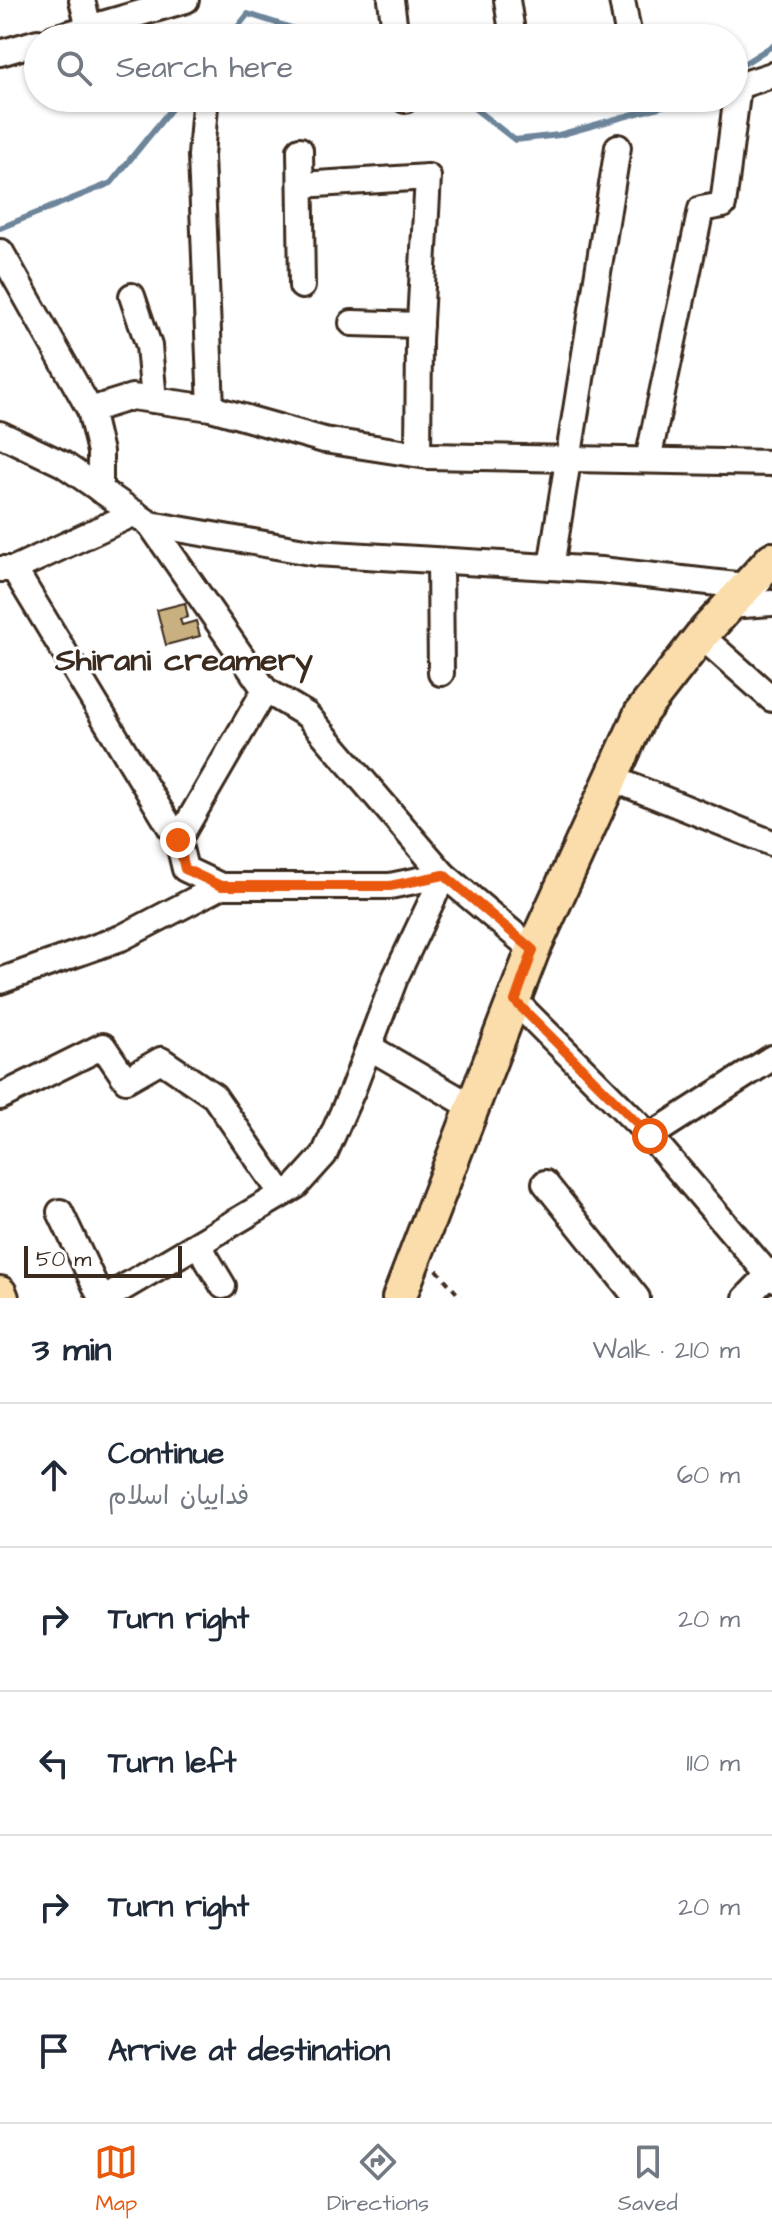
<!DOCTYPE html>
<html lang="en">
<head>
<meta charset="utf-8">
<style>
  body { margin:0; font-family:"Architects Daughter","Playpen Sans Arabic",sans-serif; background:#f6f6f7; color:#1f2937 }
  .scale { position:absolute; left:24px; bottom:20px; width:158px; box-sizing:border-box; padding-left:8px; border:4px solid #3b2a1e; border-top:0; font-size:22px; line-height:28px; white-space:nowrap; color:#3b2a1e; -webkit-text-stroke:6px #fff; paint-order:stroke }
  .stop { position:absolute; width:24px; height:24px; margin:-18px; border:6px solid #ea580c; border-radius:50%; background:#fff }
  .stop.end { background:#ea580c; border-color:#fff; box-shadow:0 2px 8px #0008 }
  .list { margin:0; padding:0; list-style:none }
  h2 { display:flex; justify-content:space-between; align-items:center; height:104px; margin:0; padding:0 32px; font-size:34px }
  h2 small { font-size:26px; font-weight:400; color:#747a83 }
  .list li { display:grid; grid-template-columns:52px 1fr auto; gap:24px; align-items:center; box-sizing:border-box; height:144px; padding:0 32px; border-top:2px solid #e0e1e3 }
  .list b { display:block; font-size:30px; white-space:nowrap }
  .list p { margin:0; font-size:26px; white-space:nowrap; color:#747a83 }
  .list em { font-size:26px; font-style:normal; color:#747a83 }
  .icon { flex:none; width:44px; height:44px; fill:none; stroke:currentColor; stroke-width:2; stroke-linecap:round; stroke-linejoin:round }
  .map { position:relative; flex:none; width:772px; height:1298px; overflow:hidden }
  .search { position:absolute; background:#fff; box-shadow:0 2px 6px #0004; left:24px; right:24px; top:24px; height:88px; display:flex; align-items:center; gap:20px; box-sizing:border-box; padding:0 28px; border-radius:44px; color:#747a83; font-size:30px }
  .sheet { height:824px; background:#fff }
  nav { display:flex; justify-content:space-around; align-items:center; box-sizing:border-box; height:112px; border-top:2px solid #e0e1e3; background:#fff; font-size:22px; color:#747a83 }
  nav a { display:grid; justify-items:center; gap:4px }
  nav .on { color:#ea580c }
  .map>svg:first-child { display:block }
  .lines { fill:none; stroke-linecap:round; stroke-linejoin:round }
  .stream { stroke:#6d859a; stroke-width:6 }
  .building { fill:#c9b080; stroke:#3b2a1e; stroke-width:2 }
  .minor-casing { stroke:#3b2a1e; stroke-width:30 }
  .major-casing { stroke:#3b2a1e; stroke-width:38 }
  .path { stroke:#3b2a1e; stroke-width:4; stroke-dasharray:6 6; stroke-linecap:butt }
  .minor { stroke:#fff; stroke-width:24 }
  .major { stroke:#fbddab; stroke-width:32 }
  .route { stroke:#ea580c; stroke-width:10 }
  .labels { text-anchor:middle; stroke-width:6; stroke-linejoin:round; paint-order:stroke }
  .quarter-label { font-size:32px; font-weight:bold; fill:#3b2a1e; stroke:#fff }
</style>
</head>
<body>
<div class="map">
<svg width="772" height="1298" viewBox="0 0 772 1298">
  <rect width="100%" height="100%" fill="#fff"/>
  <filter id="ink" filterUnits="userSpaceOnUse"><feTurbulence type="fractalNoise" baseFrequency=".0125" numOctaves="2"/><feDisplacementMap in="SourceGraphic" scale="16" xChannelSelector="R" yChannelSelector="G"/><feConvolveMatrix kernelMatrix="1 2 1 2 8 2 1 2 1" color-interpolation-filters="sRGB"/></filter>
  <g filter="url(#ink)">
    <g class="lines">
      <g class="stream">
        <polyline points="229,38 248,14 298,30 309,38"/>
        <polyline points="734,70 772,46"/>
        <polyline points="461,98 515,140 559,135 691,98"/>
        <polyline points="0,228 111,183 180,98"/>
      </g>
    </g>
    <polygon class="building" points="185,603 188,617 180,619 182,625 196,621 200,636 166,645 157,610"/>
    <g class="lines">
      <defs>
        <g id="minor">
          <polyline points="82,0 89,28"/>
          <polyline points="391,0 396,38"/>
          <polyline points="507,0 513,38"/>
          <polyline points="622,0 629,38"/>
          <polyline points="54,38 186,0"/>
          <polyline points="0,53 38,42"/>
          <polyline points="209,98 205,105 201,156 211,408 324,440 427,456 772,463"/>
          <polyline points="405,98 405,100"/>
          <polyline points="300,150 302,286"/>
          <polyline points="301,185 428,177 419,340 418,454"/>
          <polyline points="1,252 90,410 132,397 211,408"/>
          <polyline points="132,296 149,346 154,400"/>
          <polyline points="352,323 420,325"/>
          <polyline points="90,410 100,452 100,490"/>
          <polyline points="0,434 63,464 150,524 316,553 601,570 745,586 759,582"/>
          <polyline points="648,460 701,209 723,205 738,86 772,75"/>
          <polyline points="440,561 441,673"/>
          <polyline points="551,567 618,147"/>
          <polyline points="0,569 14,569 178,840 185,869 221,886"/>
          <polyline points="14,569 135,513"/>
          <polyline points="728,606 772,603"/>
          <polyline points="701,636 772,699"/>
          <polyline points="611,778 772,843"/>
          <polyline points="178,840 265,690"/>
          <polyline points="0,981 121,938 221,886 390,886 444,875 533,950"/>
          <polyline points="515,1001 650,1136 772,1279"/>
          <polyline points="369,1047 474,1108"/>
          <polyline points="0,1097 103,1046 126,1080 161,1060 214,1096 282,1194"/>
          <polyline points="650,1136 772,1058"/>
          <polyline points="545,1183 637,1298"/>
          <polyline points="60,1212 101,1298"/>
          <polyline points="199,1246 223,1286"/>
          <polyline points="106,1298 296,1186 324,1155 353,1089 395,978 444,875 307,715 265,690 150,524"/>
          <polyline points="746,1298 772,1271"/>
        </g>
        <g id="major">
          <polyline points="0,1293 2,1298"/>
          <polyline points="399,1298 533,950 641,713 701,636 772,559"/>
        </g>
      </defs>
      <use href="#minor" class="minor-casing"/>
      <use href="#major" class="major-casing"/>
      <polyline class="path" points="437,1270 461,1298"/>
      <use href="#minor" class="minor"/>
      <use href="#major" class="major"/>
    </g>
  </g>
  <g class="lines" filter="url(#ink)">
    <polyline class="route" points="178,840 185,869 221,886 390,886 444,875 533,950 515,1001 650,1136"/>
  </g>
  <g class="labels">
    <g class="quarter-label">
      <text x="184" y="670">Shirani creamery</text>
    </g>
  </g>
</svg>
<div class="scale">50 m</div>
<div class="stop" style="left:650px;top:1136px"></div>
<div class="stop end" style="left:178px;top:840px"></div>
<div class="search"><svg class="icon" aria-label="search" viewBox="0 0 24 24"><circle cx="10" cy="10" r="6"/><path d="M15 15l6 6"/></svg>Search here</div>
</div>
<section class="sheet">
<h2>3 min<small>Walk · 210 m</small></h2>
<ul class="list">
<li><svg class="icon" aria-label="ahead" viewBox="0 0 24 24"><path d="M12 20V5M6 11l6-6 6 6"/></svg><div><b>Continue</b><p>فداییان اسلام</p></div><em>60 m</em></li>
<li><svg class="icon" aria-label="right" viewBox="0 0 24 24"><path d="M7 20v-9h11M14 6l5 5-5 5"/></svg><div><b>Turn right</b></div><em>20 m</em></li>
<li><svg class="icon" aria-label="left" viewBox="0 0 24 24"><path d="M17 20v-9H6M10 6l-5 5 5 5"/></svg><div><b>Turn left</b></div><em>110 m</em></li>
<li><svg class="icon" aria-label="right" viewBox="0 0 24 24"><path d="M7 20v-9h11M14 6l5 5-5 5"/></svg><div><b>Turn right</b></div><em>20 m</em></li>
<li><svg class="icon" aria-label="arrive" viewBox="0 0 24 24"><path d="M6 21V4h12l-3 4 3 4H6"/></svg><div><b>Arrive at destination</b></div></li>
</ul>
</section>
<nav>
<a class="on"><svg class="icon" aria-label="map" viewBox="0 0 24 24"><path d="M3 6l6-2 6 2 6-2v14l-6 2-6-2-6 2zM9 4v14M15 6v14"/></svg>Map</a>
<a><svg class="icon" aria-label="directions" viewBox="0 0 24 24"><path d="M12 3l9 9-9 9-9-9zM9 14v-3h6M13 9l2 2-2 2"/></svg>Directions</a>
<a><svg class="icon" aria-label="saved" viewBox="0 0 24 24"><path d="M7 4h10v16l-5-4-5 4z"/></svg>Saved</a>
</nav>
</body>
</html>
